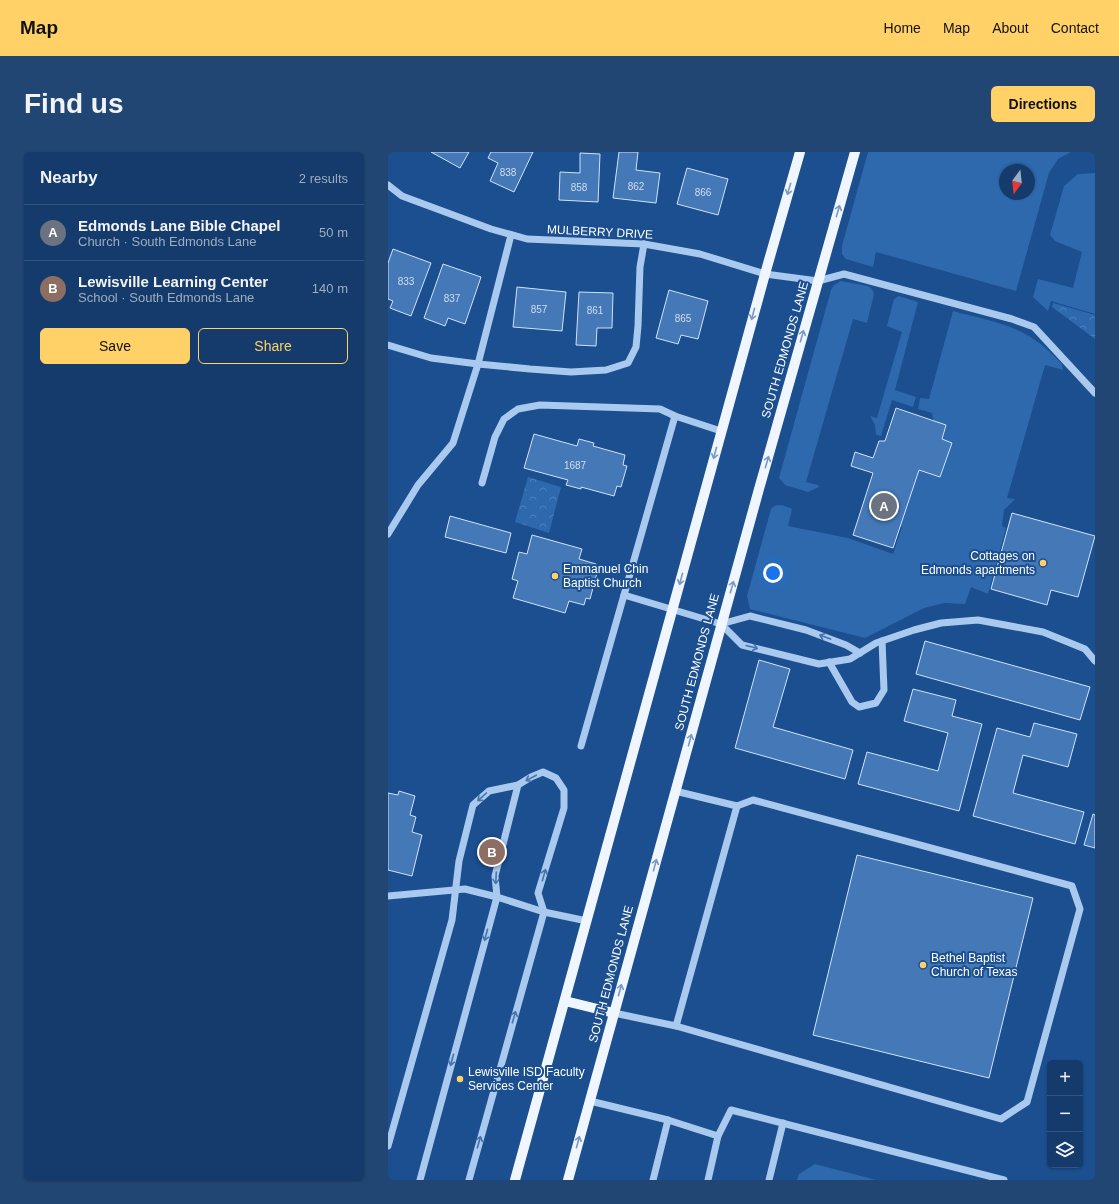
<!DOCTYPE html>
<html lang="en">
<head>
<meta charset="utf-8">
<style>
  body { margin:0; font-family:Arial,sans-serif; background:#214673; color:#f1f3f6 }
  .controls { position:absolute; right:12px; bottom:12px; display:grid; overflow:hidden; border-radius:6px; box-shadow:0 1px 3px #0004 }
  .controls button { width:36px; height:36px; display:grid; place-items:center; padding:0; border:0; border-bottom:1px solid #33557e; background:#143b6b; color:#f1f3f6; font:20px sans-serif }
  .compass { position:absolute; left:611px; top:12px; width:36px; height:36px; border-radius:50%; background:#143b6b; box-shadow:0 1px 3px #0004; rotate:195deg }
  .you { position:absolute; left:385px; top:421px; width:14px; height:14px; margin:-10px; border:3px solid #fff; border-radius:50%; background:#1a73e8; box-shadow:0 0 0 6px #1a73e833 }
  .badge { display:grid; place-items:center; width:26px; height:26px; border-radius:50%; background:#ffd166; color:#fff; font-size:13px; font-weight:700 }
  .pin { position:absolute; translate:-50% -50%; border:2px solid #fff; box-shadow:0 1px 4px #0006 }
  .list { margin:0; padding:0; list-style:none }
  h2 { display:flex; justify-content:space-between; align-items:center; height:52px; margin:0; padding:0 16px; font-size:17px }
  h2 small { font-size:13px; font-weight:400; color:#9dadc1 }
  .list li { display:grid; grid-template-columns:26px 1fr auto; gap:12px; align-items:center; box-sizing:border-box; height:56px; padding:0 16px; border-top:1px solid #33557e }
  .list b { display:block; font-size:15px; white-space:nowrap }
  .list p { margin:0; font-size:13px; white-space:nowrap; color:#9dadc1 }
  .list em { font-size:13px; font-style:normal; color:#9dadc1 }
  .actions { display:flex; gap:8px; padding:12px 16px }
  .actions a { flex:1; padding:9px 0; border:1px solid #ffd166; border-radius:6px; text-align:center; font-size:14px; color:#ffd166 }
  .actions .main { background:#ffd166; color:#111 }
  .icon { flex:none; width:22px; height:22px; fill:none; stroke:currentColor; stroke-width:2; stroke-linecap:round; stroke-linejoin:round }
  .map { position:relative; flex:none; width:707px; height:1028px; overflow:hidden; border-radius:6px }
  header { display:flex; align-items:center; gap:24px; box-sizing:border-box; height:56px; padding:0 20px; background:#ffd166; color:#111 }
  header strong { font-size:19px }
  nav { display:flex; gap:22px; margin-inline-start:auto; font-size:14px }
  .intro { display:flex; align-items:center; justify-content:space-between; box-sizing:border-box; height:96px; padding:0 24px }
  h1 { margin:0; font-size:28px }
  .button { padding:10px 18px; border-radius:6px; background:#ffd166; color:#111; font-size:14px; font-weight:700 }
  main { display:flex; gap:24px; padding:0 24px }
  aside { flex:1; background:#143b6b; border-radius:6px; box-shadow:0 1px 3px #0004 }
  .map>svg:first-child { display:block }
  .grass { fill:#2e69ad; fill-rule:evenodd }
  .park { fill:url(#park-crowns) }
  .building { fill:#4478b7; stroke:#cfe3fa }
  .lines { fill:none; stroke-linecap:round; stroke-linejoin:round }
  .minor { stroke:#a9c9ee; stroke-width:7 }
  .major { stroke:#f0f6ff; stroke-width:10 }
  .oneway { stroke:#7b9ac1 }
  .oneway2 { stroke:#4674ac }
  .poi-dot { fill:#ffd166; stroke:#1b4f8f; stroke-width:1.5 }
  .labels { text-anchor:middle; stroke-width:4; stroke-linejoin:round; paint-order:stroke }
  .number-label { font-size:10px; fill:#d0dded }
  .street-label { font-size:12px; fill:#fff; stroke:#1b4f8f }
  .poi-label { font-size:12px; fill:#fff; stroke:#1b4f8f; text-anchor:start }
</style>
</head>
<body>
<header>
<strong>Map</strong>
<nav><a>Home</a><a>Map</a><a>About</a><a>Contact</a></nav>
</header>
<div class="intro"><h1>Find us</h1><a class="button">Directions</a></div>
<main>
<aside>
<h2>Nearby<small>2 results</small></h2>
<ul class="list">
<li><span class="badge" style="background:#6b7280">A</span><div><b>Edmonds Lane Bible Chapel</b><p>Church · South Edmonds Lane</p></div><em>50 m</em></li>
<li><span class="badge" style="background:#8d6e63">B</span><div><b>Lewisville Learning Center</b><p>School · South Edmonds Lane</p></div><em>140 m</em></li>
</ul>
<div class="actions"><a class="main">Save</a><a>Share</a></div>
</aside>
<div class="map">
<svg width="707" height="1028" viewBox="0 0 707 1028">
  <defs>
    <pattern id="park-crowns" width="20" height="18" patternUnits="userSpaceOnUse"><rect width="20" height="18" fill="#2e69ad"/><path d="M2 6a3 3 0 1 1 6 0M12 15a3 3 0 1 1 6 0" fill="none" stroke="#4d80b9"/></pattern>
  </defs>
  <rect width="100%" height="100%" fill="#1b4f8f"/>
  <g class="grass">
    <path d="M480 0H683L670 7 661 21 628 139 488 100 485 115 458 107 454 102V94ZM617 18H641V42H617Z"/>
    <polygon points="707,21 707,162 663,149 660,159 645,145 650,127 685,136 694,100 667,89 662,83 676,34 690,22"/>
    <polygon points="453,129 480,134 484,137 486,142 479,171 465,167 418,330 430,333 431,335 420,340 397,333 391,326 443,138 446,133"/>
    <polygon points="511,144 530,150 507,238 528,245 525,255 504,248 493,284 488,283 487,273 482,264 489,266 514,180 499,174 506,147"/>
    <path d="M565 159C590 166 617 170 639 183 652 190 663 201 674 212L675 218 657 213 619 346 627 347 616 358 614 374 618 376 600 442 583 435 577 452 556 451 536 456 477 486 362 457 359 444 383 357C390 350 396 354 404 357L400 374 460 386 505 402 514 375 511 373 530 318 545 323 549 288 544 261 530 257 532 246 541 247Z"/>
    <polygon points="427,1012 488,1028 409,1028 411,1022"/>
  </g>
  <g class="park">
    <polygon points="665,151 707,163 707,187 664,155"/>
    <polygon points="140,325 173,335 161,381 127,370"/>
  </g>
  <g class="building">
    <polygon points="43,0 81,0 72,16"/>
    <polygon points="103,0 145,0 126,40 102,29 110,11 100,6"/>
    <polygon points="231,0 250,0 248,18 272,21 268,51 225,46"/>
    <polygon points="192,1 212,2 210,50 171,48 172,20 192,21"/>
    <polygon points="299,16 340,27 330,63 289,52"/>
    <polygon points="5,97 43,111 23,164 2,156 5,149 0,147 0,111"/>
    <polygon points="55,112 93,125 77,172 60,166 57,174 36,166"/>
    <polygon points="129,135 178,140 174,179 125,175"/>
    <polygon points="281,138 320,149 310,187 293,183 290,192 268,186"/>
    <polygon points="191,140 225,141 224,176 209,176 208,194 188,193"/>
    <polygon points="508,256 558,273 554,287 564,291 552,325 531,318 505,396 465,383 485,321 463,314 467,300 485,306 491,289 497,289"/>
    <polygon points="146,282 189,294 191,287 206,291 205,294 237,303 235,313 239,314 233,335 229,334 226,344 193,335 193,337 178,333 180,328 136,316"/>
    <polygon points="624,361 707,384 690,445 663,438 659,453 603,437"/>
    <polygon points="62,364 123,381 118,401 57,385"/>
    <polygon points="144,383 194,397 191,407 208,412 206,420 209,421 202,447 198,446 196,453 181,449 177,461 125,446 130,429 124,427 131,400 139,402"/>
    <polygon points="537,489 702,535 692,568 528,522"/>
    <polygon points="371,508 402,517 385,575 465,598 457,627 347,596"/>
    <polygon points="525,537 568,548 564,564 594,572 571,659 470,632 479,600 550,619 560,581 516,569"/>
    <polygon points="646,571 689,582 680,615 635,603 625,641 696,660 687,692 585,664 609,576 642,585"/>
    <polygon points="11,639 27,644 22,663 28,665 24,680 34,683 24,724 0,718 0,641 10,643"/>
    <polygon points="705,662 707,663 707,696 696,693"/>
    <polygon points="469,703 645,746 601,926 425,883"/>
  </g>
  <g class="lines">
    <g class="minor">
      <polyline points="0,33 14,44 103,77 139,87 256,92 312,102 377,122 430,129 456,122 624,167 646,175 707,241"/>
      <polyline points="0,193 43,206 90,212 142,217 183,220 218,218 240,211 248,195 250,174 252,115 256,92"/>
      <polyline points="333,279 287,264 236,443 333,472 354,493 431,512 462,507 488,491 526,478 553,471 590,468 655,480 697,497 707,509"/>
      <polyline points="94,331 107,285 116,267 130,257 152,253 272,257 287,264"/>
      <polyline points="0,382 30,333 65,291 90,212 123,83"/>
      <polyline points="333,472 362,464 418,478 458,493 472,501"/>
      <polyline points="441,510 464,550 471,555 488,551 496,538 494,489"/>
      <polyline points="193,594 236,443"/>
      <polyline points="0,744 77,737 109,745 156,760 199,769"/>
      <polyline points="226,861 288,874 349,654 287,639"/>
      <polyline points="288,874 613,967 639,950 692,757 684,734 365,648 349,654"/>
      <polyline points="202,949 280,968 330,984 343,958 616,1028"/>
      <polyline points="0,994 64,768 71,709 85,653 101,639 130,633 143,625 155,620 168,626 176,638 176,656 150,741 156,760 81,1028"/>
      <polyline points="32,1028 109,745 107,724 130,633"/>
      <polyline points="265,1028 280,968"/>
      <polyline points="320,1028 330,984"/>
      <polyline points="381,1028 395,971"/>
    </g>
    <g class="major">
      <polyline points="177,849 226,861"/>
      <polyline points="127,1028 377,122 412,0"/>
      <polyline points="180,1028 371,337 467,0"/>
    </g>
  </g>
  <defs><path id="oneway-shaft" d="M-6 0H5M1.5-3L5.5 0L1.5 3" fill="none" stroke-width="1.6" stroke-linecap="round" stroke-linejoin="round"/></defs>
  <g class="oneway">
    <use href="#oneway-shaft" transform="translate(401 37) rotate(106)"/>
    <use href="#oneway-shaft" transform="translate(450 59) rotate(-74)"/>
    <use href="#oneway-shaft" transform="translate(365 162) rotate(105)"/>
    <use href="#oneway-shaft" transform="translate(414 184) rotate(-74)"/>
    <use href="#oneway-shaft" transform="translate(327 301) rotate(105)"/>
    <use href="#oneway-shaft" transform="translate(379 310) rotate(-74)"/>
    <use href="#oneway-shaft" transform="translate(293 427) rotate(105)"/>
    <use href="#oneway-shaft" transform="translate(344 435) rotate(-74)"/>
    <use href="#oneway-shaft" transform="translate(302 588) rotate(-75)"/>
    <use href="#oneway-shaft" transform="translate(267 713) rotate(-75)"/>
    <use href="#oneway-shaft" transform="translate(232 838) rotate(-75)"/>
    <use href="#oneway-shaft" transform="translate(190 990) rotate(-75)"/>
  </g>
  <g class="oneway2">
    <use href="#oneway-shaft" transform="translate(437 485) rotate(-160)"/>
    <use href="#oneway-shaft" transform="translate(364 495) rotate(15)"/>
    <use href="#oneway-shaft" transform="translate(143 626) rotate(152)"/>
    <use href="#oneway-shaft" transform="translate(94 645) rotate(138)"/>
    <use href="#oneway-shaft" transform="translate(156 723) rotate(-74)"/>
    <use href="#oneway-shaft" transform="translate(108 726) rotate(93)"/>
    <use href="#oneway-shaft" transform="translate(98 783) rotate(105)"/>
    <use href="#oneway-shaft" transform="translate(126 865) rotate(-74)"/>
    <use href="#oneway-shaft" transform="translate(64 908) rotate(105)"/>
    <use href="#oneway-shaft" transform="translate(91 990) rotate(-74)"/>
  </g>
  <g class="poi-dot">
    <circle cx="655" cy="411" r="4"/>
    <circle cx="167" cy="424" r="4"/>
    <circle cx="535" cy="813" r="4"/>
    <circle cx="72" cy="927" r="4"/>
  </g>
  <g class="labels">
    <g class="number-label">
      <text x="120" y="24">838</text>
      <text x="248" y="38">862</text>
      <text x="191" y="39">858</text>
      <text x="315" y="44">866</text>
      <text x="18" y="133">833</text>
      <text x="64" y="150">837</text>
      <text x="151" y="161">857</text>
      <text x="207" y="162">861</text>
      <text x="295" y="170">865</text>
      <text x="187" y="317">1687</text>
    </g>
    <g class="street-label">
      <text transform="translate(212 80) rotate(3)" y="4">MULBERRY DRIVE</text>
      <text transform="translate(397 198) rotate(-74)" y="4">SOUTH EDMONDS LANE</text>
      <text transform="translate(309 510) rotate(-75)" y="4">SOUTH EDMONDS LANE</text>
      <text transform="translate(223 822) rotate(-75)" y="4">SOUTH EDMONDS LANE</text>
    </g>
    <g class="poi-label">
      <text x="647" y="408" text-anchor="end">Cottages on<tspan x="647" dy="14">Edmonds apartments</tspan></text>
      <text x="175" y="421">Emmanuel Chin<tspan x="175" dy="14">Baptist Church</tspan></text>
      <text x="543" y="810">Bethel Baptist<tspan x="543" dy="14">Church of Texas</tspan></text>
      <text x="80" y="924">Lewisville ISD Faculty<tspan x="80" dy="14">Services Center</tspan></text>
    </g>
  </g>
</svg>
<div class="controls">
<button>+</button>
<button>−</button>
<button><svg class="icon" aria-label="layers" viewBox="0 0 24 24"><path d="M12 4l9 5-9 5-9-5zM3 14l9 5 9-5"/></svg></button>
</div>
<svg class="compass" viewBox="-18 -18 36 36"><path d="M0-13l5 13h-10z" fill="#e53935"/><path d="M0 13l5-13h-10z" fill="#9dadc1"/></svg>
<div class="you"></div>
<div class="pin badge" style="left:496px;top:354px;background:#6b7280">A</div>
<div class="pin badge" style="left:104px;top:700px;background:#8d6e63">B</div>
</div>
</main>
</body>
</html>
